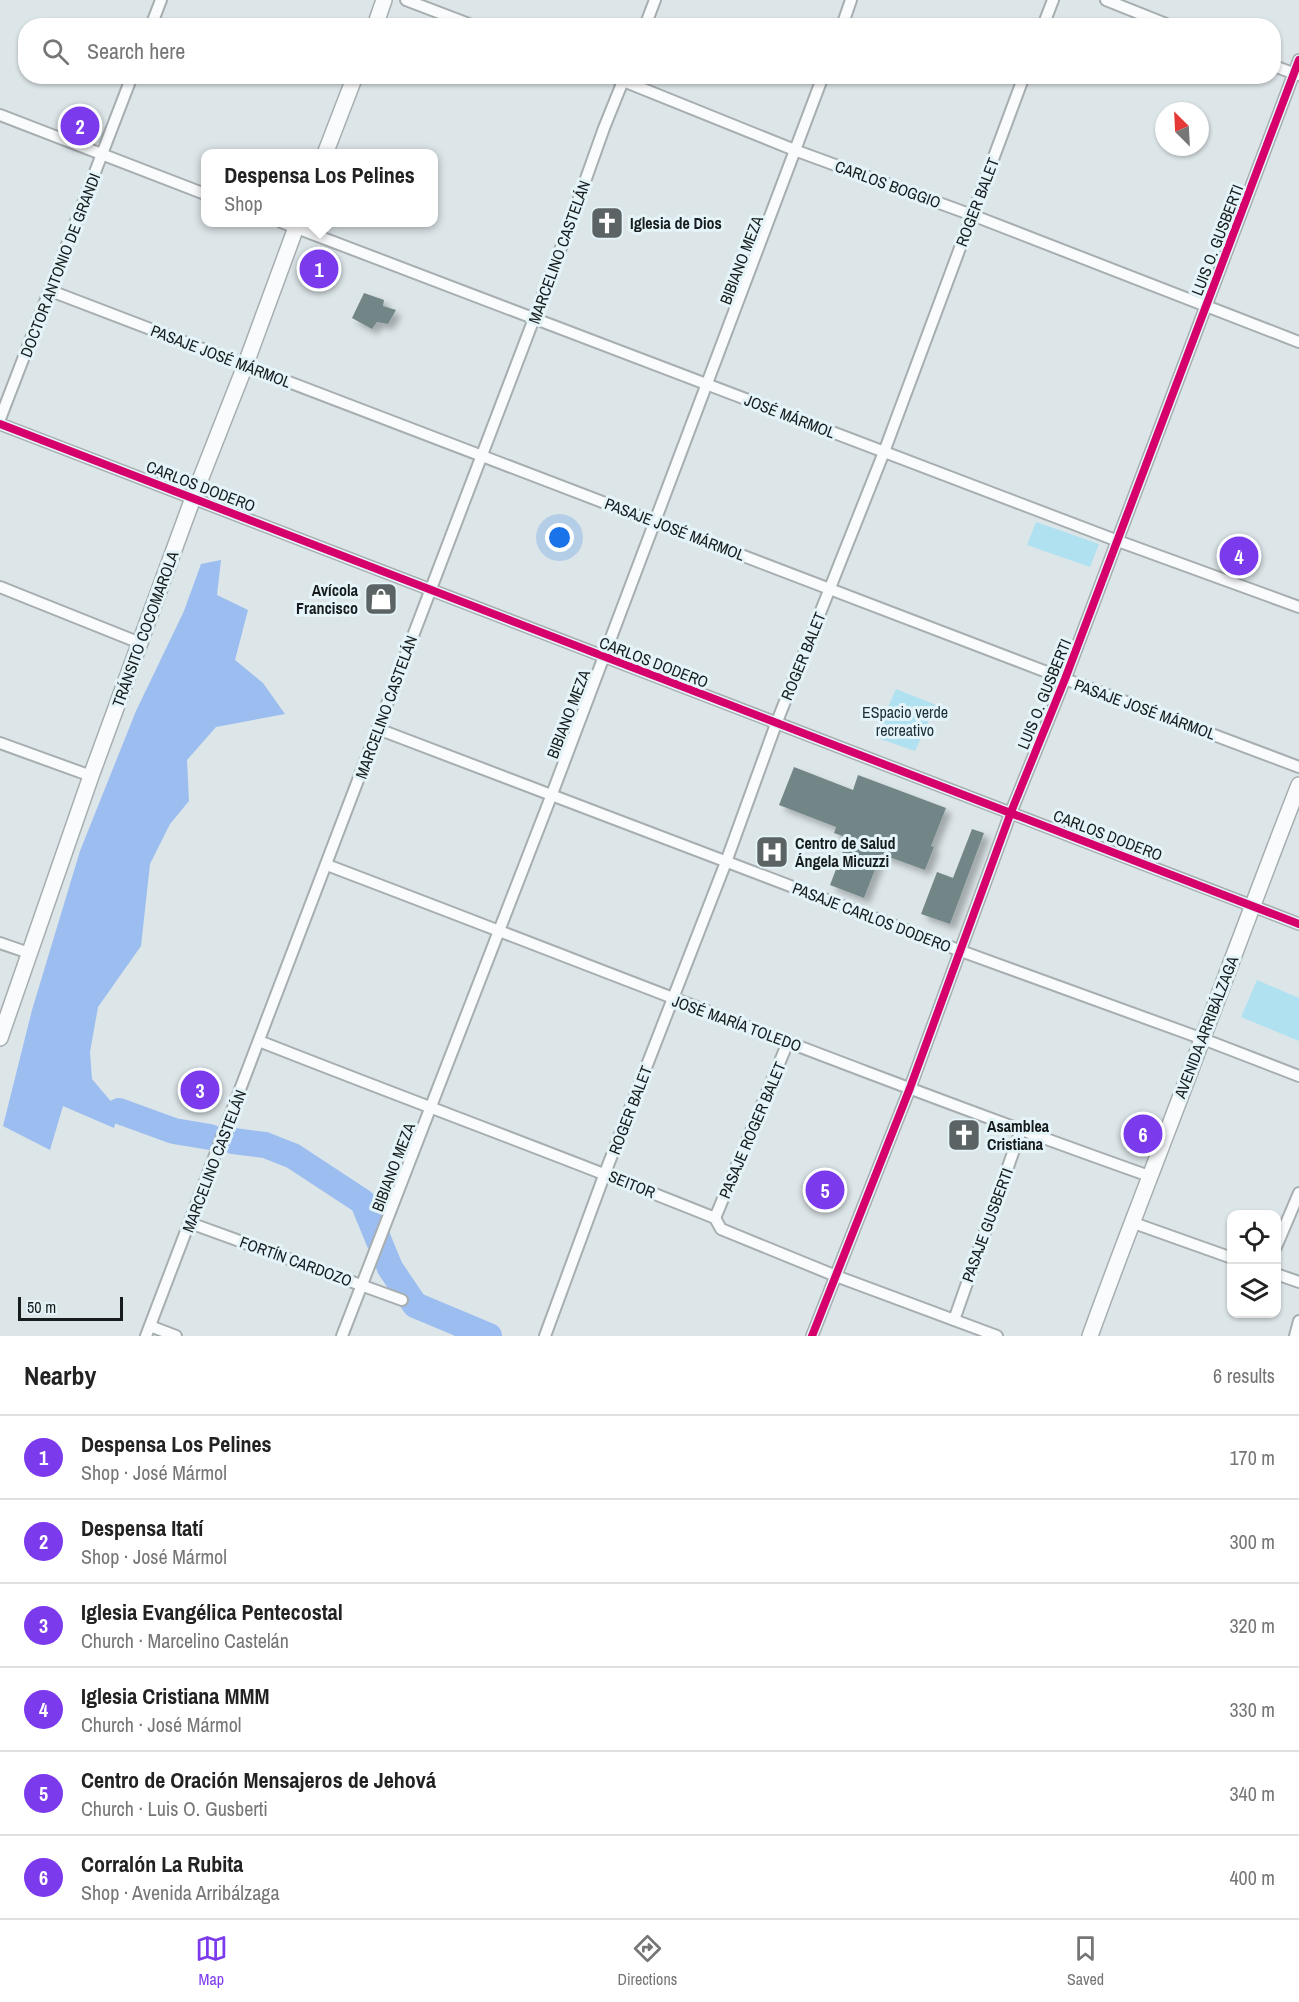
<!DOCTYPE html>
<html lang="en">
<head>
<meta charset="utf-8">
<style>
  body { margin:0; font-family:"Archivo Narrow",sans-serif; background:#f6f6f6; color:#222 }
  .controls { position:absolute; right:18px; bottom:18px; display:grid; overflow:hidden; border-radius:12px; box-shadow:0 2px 4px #0004 }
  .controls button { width:54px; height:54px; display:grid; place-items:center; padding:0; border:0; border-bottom:2px solid #e0e0e0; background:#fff; color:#222; font:30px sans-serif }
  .compass { position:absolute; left:1155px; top:102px; width:54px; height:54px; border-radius:50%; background:#fff; box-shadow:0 2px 4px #0004; rotate:336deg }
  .scale { position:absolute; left:18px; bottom:15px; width:105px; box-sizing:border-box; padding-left:6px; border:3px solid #171d1e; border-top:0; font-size:16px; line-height:21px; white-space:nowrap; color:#171d1e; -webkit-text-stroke:4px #e5f4f9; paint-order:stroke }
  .you { position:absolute; left:560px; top:538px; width:21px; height:21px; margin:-15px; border:4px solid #fff; border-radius:50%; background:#1a73e8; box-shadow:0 0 0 9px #1a73e833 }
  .badge { display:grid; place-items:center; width:39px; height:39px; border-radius:50%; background:#7c3aed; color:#fff; font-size:20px; font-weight:700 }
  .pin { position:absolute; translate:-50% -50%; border:3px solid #fff; box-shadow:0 2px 6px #0006 }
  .popup { position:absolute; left:201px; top:149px; width:237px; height:78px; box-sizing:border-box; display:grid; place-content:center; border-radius:12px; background:#fff; filter:drop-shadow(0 2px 4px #0005); font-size:20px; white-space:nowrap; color:#767676 }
  .popup b { font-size:22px; color:#222 }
  .popup::after { content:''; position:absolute; left:50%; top:100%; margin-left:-12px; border:12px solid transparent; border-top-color:#fff }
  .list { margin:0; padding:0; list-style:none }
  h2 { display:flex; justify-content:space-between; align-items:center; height:78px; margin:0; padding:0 24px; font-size:26px }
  h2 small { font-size:20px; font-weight:400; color:#767676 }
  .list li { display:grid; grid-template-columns:39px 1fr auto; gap:18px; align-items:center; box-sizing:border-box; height:84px; padding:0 24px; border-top:2px solid #e0e0e0 }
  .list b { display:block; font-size:22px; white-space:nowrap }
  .list p { margin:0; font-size:20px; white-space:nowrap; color:#767676 }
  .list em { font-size:20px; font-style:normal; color:#767676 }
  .icon { flex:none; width:33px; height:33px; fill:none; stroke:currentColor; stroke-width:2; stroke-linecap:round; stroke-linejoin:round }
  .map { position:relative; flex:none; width:1299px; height:1336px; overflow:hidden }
  .search { position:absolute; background:#fff; box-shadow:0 2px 4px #0004; left:18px; right:18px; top:18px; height:66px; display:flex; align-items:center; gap:15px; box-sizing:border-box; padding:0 21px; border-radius:24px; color:#767676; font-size:22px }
  .sheet { height:582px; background:#fff }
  nav { display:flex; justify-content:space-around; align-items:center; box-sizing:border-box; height:84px; border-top:2px solid #e0e0e0; background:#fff; font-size:16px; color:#767676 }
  nav a { display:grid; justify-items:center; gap:3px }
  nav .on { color:#7c3aed }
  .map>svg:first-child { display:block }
  .green { fill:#afe1f0 }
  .water { fill:#9cbdf0 }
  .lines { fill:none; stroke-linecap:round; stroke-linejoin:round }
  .river { stroke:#9cbdf0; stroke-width:26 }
  .building { fill:#728688; filter:url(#shadow) }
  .street-casing { stroke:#a7aeb0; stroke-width:14 }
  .secondary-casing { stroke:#a7aeb0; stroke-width:18 }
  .street { stroke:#fafbfc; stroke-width:10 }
  .secondary { stroke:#fafbfc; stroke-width:15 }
  .cycleway-casing { stroke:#e5f4f9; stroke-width:11 }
  .cycleway { stroke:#d6006c; stroke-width:8 }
  .labels { text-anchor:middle; stroke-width:6; stroke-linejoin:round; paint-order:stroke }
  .street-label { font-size:16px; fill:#171d1e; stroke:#e5f4f9 }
  .poi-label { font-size:16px; font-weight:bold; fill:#171d1e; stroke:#e5f4f9; text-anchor:start }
  .park-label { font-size:16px; fill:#1c3037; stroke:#e5f4f9 }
</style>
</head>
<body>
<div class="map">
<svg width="1299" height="1336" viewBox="0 0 1299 1336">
  <defs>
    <filter id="shadow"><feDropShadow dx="5.5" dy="5.5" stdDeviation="3" flood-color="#0004"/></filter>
  </defs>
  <rect width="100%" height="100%" fill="#dce5e8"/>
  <g class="green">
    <polygon points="1036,522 1099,544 1090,567 1027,545"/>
    <polygon points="896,689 936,705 915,751 875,737"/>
    <polygon points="1257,980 1299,998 1299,1041 1241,1017"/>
  </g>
  <polygon class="water" points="221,560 217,595 248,610 235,660 263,683 285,714 216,727 187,760 189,801 170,824 150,864 141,946 98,1007 90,1052 92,1079 119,1111 114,1128 63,1106 50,1150 3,1126 32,1010 80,851 136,711 184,611 201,564"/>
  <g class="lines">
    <g class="river">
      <polyline points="119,1111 174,1131 210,1137"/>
      <polyline points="233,1141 265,1145 293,1156 363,1202 390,1268 415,1305 489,1336"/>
    </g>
  </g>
  <g class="building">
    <polygon points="364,293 384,300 383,306 396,310 388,324 377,322 372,329 352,318"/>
    <polygon points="794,767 853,790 858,775 946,808 931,846 934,847 925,870 881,854 864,898 830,885 848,838 834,833 836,827 779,805"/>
    <polygon points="972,829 984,833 950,924 921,914 937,872 953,878"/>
  </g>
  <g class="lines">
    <defs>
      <g id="street">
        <polyline points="406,0 474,26"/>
        <polyline points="1106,0 1171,26"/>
        <polyline points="151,26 161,0"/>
        <polyline points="645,26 655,0"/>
        <polyline points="842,26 851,0"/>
        <polyline points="1043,26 1053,0"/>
        <polyline points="1274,66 1298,75"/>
        <polyline points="611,76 797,151 972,215 1299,342"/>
        <polyline points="0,115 205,194"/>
        <polyline points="281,222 1118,541 1299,607"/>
        <polyline points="51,291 1065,679 1299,767"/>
        <polyline points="0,419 132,76"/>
        <polyline points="0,424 1299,924"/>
        <polyline points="0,587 140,643"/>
        <polyline points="378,729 961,951 1203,1039 1299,1076"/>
        <polyline points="0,743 91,776"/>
        <path d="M327 865C601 969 873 1078 1149 1176"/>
        <polyline points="0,943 29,953"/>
        <path d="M259 1041C411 1101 564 1157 715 1218L721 1229 836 1276 997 1336"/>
        <polyline points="715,1218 788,1042"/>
        <polyline points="1131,1222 1232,1258"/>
        <polyline points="190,1223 402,1300"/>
        <polyline points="1276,1247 1299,1193"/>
        <polyline points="1276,1274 1299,1282"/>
        <polyline points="954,1320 1021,1130"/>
        <polyline points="150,1326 176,1336"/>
        <polyline points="146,1336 567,232 604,128 625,76"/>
        <polyline points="342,1336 552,794 823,76"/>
        <polyline points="545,1336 605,1173 726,862 776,724 884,452 1024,76"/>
        <polyline points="812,1336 910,1088 1011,812 1065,679 1299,60"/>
        <polyline points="1295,1336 1299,1321"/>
      </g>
      <g id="secondary">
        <polyline points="375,26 384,0"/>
        <polyline points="325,154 355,76"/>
        <polyline points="0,1038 91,776 193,498 245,366 298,222"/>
        <path d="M1090 1336C1126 1236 1166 1137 1203 1037 1235 953 1266 869 1299 785"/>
      </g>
    </defs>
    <use href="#street" class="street-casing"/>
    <use href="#secondary" class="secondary-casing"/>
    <use href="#street" class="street"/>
    <use href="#secondary" class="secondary"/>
    <defs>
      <g id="cycleway">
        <polyline points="0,424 1299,924"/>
        <polyline points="812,1336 910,1088 1011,812 1065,679 1299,60"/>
      </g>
    </defs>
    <use href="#cycleway" class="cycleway-casing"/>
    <use href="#cycleway" class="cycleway"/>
  </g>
  <defs>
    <symbol id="church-square" viewBox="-11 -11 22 22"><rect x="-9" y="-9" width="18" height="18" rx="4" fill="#5c6365" stroke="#e5f4f9"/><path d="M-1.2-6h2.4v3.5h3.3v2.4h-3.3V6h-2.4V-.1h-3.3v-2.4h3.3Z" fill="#fff"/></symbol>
    <symbol id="shop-square" viewBox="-11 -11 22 22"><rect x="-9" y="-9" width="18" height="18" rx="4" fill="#5c6365" stroke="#e5f4f9"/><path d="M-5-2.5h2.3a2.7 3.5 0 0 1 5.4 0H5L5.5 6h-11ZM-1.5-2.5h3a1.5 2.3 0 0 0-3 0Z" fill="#fff"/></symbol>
    <symbol id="hospital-square" viewBox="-11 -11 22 22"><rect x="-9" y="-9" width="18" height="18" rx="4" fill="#5c6365" stroke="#e5f4f9"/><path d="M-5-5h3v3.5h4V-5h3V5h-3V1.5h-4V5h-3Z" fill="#fff"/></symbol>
  </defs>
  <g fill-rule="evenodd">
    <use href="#church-square" x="588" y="204" width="38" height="38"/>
    <use href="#shop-square" x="362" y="580" width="38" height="38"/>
    <use href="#hospital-square" x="753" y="833" width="38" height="38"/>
    <use href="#church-square" x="945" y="1116" width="38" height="38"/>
  </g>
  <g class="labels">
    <g class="street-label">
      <text transform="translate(888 184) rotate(20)" y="6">CARLOS BOGGIO</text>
      <text transform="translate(977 202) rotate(-69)" y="6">ROGER BALET</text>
      <text transform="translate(1217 240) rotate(-69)" y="6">LUIS O. GUSBERTI</text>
      <text transform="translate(559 252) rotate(-70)" y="6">MARCELINO CASTELÁN</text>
      <text transform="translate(741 260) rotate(-69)" y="6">BIBIANO MEZA</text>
      <text transform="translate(60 265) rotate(-69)" y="6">DOCTOR ANTONIO DE GRANDI</text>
      <text transform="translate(221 356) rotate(21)" y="6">PASAJE JOSÉ MÁRMOL</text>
      <text transform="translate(790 416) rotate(21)" y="6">JOSÉ MÁRMOL</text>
      <text transform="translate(201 486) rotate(21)" y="6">CARLOS DODERO</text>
      <text transform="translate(675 529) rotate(21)" y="6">PASAJE JOSÉ MÁRMOL</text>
      <text transform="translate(145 629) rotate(-70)" y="6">TRÁNSITO COCOMAROLA</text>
      <text transform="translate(803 656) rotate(-68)" y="6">ROGER BALET</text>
      <text transform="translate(654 662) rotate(21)" y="6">CARLOS DODERO</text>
      <text transform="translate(1044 694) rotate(-68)" y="6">LUIS O. GUSBERTI</text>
      <text transform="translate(386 707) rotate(-70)" y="6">MARCELINO CASTELÁN</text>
      <text transform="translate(1145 709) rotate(20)" y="6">PASAJE JOSÉ MÁRMOL</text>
      <text transform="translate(568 714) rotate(-69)" y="6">BIBIANO MEZA</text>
      <text transform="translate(1108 835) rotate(21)" y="6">CARLOS DODERO</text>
      <text transform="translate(872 917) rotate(21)" y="6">PASAJE CARLOS DODERO</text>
      <text transform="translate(737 1023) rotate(20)" y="6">JOSÉ MARÍA TOLEDO</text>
      <text transform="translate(1206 1027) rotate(-69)" y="6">AVENIDA ARRIBÁLZAGA</text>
      <text transform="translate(630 1110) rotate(-69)" y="6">ROGER BALET</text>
      <text transform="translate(752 1130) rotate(-67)" y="6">PASAJE ROGER BALET</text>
      <text transform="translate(214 1161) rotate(-69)" y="6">MARCELINO CASTELÁN</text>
      <text transform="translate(393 1167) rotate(-69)" y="6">BIBIANO MEZA</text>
      <text transform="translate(632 1184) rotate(22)" y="6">SEITOR</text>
      <text transform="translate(987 1225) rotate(-70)" y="6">PASAJE GUSBERTI</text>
      <text transform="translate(296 1261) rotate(20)" y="6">FORTÍN CARDOZO</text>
    </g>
    <g class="poi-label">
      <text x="630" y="229">Iglesia de Dios</text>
      <text x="358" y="596" text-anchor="end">Avícola<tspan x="358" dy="18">Francisco</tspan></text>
      <text x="795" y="849">Centro de Salud<tspan x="795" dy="18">Ángela Micuzzi</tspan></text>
      <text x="987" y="1132">Asamblea<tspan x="987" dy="18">Cristiana</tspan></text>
    </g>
    <g class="park-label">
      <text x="905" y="718">ESpacio verde<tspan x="905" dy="18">recreativo</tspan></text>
    </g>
  </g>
</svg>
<div class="controls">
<button><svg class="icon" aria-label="locate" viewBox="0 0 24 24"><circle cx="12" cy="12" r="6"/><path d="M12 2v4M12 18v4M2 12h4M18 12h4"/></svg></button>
<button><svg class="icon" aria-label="layers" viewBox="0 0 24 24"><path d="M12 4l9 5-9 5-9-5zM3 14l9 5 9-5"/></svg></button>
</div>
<svg class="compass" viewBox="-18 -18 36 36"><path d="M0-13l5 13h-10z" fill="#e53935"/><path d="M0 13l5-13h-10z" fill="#767676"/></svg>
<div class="scale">50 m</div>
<div class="you"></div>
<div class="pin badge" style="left:319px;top:269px">1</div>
<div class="popup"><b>Despensa Los Pelines</b>Shop</div>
<div class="pin badge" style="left:80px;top:126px">2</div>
<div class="pin badge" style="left:200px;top:1090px">3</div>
<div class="pin badge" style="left:1239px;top:556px">4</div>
<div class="pin badge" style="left:825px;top:1190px">5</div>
<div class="pin badge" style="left:1143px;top:1134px">6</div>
<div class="search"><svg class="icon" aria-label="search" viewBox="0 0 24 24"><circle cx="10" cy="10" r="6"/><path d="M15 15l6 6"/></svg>Search here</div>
</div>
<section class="sheet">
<h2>Nearby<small>6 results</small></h2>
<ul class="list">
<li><span class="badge">1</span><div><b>Despensa Los Pelines</b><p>Shop · José Mármol</p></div><em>170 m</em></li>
<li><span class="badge">2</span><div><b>Despensa Itatí</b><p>Shop · José Mármol</p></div><em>300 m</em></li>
<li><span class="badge">3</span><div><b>Iglesia Evangélica Pentecostal</b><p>Church · Marcelino Castelán</p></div><em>320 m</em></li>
<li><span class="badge">4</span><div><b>Iglesia Cristiana MMM</b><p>Church · José Mármol</p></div><em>330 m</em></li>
<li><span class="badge">5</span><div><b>Centro de Oración Mensajeros de Jehová</b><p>Church · Luis O. Gusberti</p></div><em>340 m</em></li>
<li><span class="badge">6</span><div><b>Corralón La Rubita</b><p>Shop · Avenida Arribálzaga</p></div><em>400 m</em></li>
</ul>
</section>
<nav>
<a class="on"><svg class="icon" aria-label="map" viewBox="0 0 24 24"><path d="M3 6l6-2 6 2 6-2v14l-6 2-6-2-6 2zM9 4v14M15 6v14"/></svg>Map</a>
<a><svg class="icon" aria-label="directions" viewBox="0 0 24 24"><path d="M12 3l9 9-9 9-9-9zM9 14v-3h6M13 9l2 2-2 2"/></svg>Directions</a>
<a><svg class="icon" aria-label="saved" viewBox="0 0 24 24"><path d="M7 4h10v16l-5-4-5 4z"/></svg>Saved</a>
</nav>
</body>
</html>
